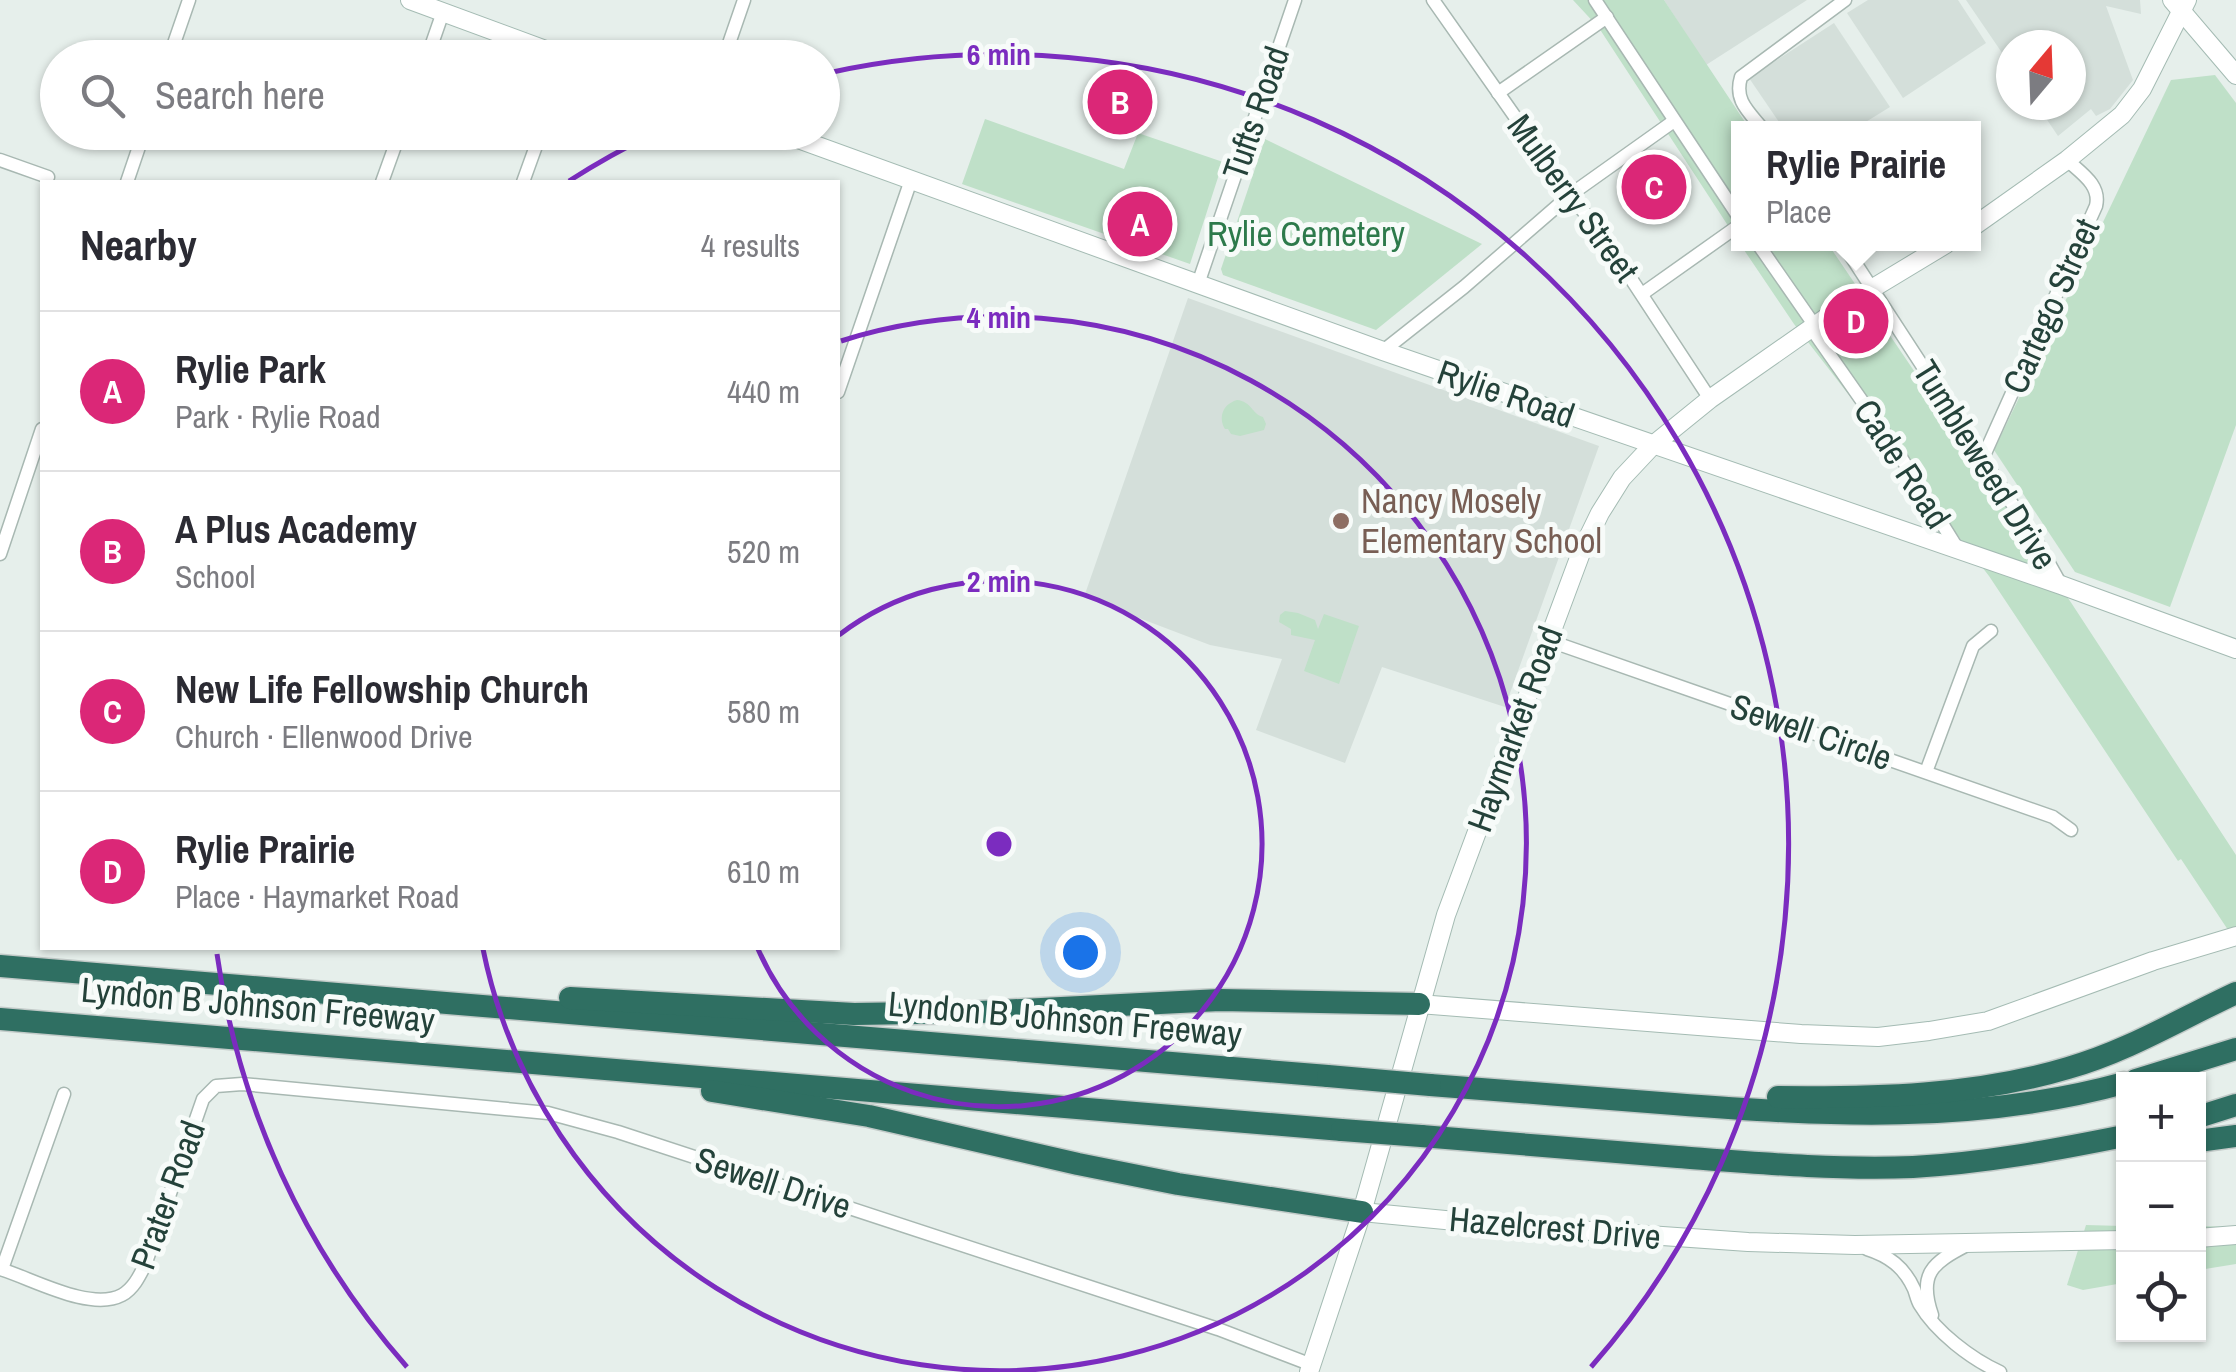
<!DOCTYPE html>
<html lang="en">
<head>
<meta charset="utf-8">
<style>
  body { margin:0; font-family:"Archivo Narrow",sans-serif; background:#f7f7f7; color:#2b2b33 }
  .controls { position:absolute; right:30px; bottom:30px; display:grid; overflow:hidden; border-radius:0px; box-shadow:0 2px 8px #0004 }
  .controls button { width:90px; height:90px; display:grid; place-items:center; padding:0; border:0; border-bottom:2px solid #e1e1e2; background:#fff; color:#2b2b33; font:50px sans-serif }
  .compass { position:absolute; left:1996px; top:30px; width:90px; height:90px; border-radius:50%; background:#fff; box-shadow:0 2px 8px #0004; rotate:19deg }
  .you { position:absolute; left:1080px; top:952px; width:35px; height:35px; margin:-25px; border:8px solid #fff; border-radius:50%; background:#1a73e8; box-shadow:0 0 0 15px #1a73e833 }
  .badge { display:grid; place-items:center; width:65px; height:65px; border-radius:50%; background:#db2777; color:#fff; font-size:32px; font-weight:700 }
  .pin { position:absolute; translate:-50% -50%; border:5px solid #fff; box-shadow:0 2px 10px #0006 }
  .popup { position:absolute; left:1731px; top:121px; width:250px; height:130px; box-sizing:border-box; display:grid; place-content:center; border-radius:0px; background:#fff; filter:drop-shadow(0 2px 8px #0005); font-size:32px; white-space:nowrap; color:#7c7c81 }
  .popup b { font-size:38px; color:#2b2b33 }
  .popup::after { content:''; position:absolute; left:50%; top:100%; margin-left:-20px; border:20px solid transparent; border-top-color:#fff }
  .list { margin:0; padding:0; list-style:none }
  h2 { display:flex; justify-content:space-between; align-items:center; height:130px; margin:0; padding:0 40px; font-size:42px }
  h2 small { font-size:32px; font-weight:400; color:#7c7c81 }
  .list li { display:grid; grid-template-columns:65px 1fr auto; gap:30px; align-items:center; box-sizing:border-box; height:160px; padding:0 40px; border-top:2px solid #e1e1e2 }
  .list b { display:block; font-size:38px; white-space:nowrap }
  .list p { margin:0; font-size:32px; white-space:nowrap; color:#7c7c81 }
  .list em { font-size:32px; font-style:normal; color:#7c7c81 }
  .icon { flex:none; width:55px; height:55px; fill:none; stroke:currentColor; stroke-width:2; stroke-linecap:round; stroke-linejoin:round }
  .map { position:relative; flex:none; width:2236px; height:1372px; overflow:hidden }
  .search { position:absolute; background:#fff; box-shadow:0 2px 8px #0004; left:40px; top:40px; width:800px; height:110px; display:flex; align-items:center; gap:25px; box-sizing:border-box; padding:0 35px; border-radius:55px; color:#7c7c81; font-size:38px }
  .panel { position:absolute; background:#fff; box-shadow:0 2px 8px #0004; left:40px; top:180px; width:800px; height:770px; border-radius:0px }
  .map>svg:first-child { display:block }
  .built { fill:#d4dfda }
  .green { fill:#bfe0c8 }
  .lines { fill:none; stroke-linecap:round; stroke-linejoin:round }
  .street-casing { stroke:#a8b8b2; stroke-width:15 }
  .secondary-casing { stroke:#a4bbb3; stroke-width:20 }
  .highway-casing { stroke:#c2cac8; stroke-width:25 }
  .street { stroke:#fff; stroke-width:12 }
  .secondary { stroke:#fff; stroke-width:18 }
  .highway { stroke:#2f6f62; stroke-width:22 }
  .highway-bridge-casing { stroke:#c2cac8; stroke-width:25; stroke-linecap:butt }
  .highway-bridge { stroke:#2f6f62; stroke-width:22 }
  .ring { fill:none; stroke:#7b2cbf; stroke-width:5 }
  .education-dot { fill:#8d6e63; stroke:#f7fbf9; stroke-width:4 }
  .labels { text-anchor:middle; stroke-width:10; stroke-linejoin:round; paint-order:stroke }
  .street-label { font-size:35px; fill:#24423a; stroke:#f7fbf9 }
  .park-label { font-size:35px; fill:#2d7a4b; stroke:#f7fbf9 }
  .education-label { font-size:35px; fill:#785e54; stroke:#f7fbf9; text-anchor:start }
  .centre { fill:#7b2cbf; stroke:#f7fbf9; stroke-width:5 }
  .ring-label { font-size:30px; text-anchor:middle; font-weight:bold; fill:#7b2cbf; stroke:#f7fbf9; stroke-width:10; stroke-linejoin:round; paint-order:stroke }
</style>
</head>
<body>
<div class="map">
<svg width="2236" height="1372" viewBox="0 0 2236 1372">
  <rect width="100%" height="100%" fill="#e6efeb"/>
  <g class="built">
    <polygon points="1664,0 1807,0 1706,65"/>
    <polygon points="1868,0 1958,0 1986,43 1903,98 1847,13"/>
    <polygon points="1966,0 2140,0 2141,14 2106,6 2133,80 2110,109 2096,116 2091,109 2058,136 2037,105 2071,105 2071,45 2011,45 2011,66"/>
    <polygon points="1834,23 1890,107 1856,128 1783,128 1749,78"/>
    <polygon points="1188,298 1599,446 1505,707 1382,667 1345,763 1256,730 1282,659 1210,645 1084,597"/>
  </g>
  <g class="green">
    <polygon points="1573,0 1664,0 1749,128 1738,128 1738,241 1599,28"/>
    <polygon points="2215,75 2236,103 2236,425 2170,607 2075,572 1994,450 2171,80"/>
    <polygon points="985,119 1124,169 1138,133 1223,162 1190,264 962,184"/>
    <polygon points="1265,139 1482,244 1376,330 1223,275 1221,269"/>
    <polygon points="1740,244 1828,244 2072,604 2236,855 2236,942 2181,859 2178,861 1989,576 1794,324"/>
    <path d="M1237 400C1251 401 1252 414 1263 417L1266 424 1264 430 1240 436 1231 434 1228 429H1225C1218 417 1223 404 1237 400Z"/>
    <polygon points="1285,611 1298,613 1315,620 1318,629 1324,614 1359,626 1339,684 1304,671 1315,640 1291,635 1291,629 1279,622 1280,615"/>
    <polygon points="2086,1225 2123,1226 2123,1283 2083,1290 2067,1285"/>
    <polygon points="2198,1226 2236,1227 2236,1264 2199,1270"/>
  </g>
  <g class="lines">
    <defs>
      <g id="street">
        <polyline points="1433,0 1570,195 1601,233 1710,399"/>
        <polyline points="1595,0 1738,216"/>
        <polyline points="169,58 189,0"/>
        <polyline points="427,58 443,12"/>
        <polyline points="724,58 744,0"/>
        <polyline points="1498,93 1607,17"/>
        <path d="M1762 128C1748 111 1734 100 1741 77L1845 0"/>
        <polyline points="0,160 48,177"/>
        <polyline points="127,182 144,132"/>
        <polyline points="382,182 400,132"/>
        <polyline points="523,182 541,132"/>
        <polyline points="1758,244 1815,326"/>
        <polyline points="1843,244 2037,542 2061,585"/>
        <polyline points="1198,284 1295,0"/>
        <polyline points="1642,294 1738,226"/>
        <polyline points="1811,328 1897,451 1959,551"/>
        <polyline points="1383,351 1464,287 1570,195 1674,121"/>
        <polyline points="838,392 911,180"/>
        <path d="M1982 460 2096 206C2101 185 2081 173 2067 160"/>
        <polyline points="0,554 42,429"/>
        <polyline points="1547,640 2053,817 2071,830"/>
        <polyline points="1926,772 1973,646 1991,631"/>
        <path d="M1867 1249C1889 1256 1904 1267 1914 1289 1916 1294 1917 1300 1920 1305 1936 1332 1971 1359 2000 1372"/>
        <path d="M0 1269C31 1278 90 1312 122 1295 133 1289 139 1277 145 1265L203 1099 216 1086 242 1084 548 1113 618 1132 1218 1329 1312 1365"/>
        <polyline points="2,1269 64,1094"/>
        <path d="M1932 1315C1918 1274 1932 1263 1967 1245"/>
      </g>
      <g id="secondary">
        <polyline points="410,0 567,58"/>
        <polyline points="2172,0 2236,75"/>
        <polyline points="779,132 1383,351 2061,585 2236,649"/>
        <polyline points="1974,226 2067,160 2122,115 2142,89 2187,0"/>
        <polyline points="1419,1004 1801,1034 1878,1037 1929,1031 1988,1021 2153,961 2236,936"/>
        <polyline points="1362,1212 1476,1223 1748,1242 1855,1245 2124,1240"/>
        <polyline points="2198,1238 2236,1235"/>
        <polyline points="1309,1372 1362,1212 1446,915 1582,550 1600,513 1622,478 1652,446 1710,399 1840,308 1946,244"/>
      </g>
      <g id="highway">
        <polyline points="0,966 1328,1076"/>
        <polyline points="570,998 854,1014 980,1012 1220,1000 1419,1004"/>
        <polyline points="0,1019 1342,1130"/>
        <polyline points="2136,1080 2236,1049"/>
        <path d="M1430 1085C1511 1091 1593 1098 1674 1104 1826 1116 1975 1124 2124 1083"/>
        <polyline points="712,1091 869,1116 1078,1164 1178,1184 1362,1212"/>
        <path d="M1778 1097C1875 1098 1975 1096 2068 1068 2128 1051 2180 1019 2236 993"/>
        <polyline points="2198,1117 2236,1105"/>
        <path d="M1421 1136C1507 1143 1592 1150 1678 1157 1757 1163 1835 1170 1913 1167 1985 1163 2054 1150 2124 1136"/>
        <polyline points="2198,1141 2236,1136"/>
      </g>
    </defs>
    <use href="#street" class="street-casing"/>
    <use href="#secondary" class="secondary-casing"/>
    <use href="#highway" class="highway-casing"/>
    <use href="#street" class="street"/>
    <use href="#secondary" class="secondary"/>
    <use href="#highway" class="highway"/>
    <defs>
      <g id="highway-bridge">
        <polyline points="1328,1076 1430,1085"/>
        <polyline points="1342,1130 1421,1136"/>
      </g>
    </defs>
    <use href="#highway-bridge" class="highway-bridge-casing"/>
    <use href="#highway-bridge" class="highway-bridge"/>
  </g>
  <g class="ring">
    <path d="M839 635A263 263 0 1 1 758 949"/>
    <path d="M841 341A527 527 0 1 1 483 949"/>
    <path d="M407 1367A790 790 0 0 1 217 954M569 181A790 790 0 0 1 653 134M828 73A790 790 0 0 1 1591 1367"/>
  </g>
  <circle class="education-dot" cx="1341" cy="521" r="10"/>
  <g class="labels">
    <g class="street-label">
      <text transform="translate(1256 113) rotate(-71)" y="12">Tufts Road</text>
      <text transform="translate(1573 198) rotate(54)" y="12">Mulberry Street</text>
      <text transform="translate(2051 306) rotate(-66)" y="12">Cartego Street</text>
      <text transform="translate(1506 394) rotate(19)" y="12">Rylie Road</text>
      <text transform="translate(1902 464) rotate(57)" y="12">Cade Road</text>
      <text transform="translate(1985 465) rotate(58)" y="12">Tumbleweed Drive</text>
      <text transform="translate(1515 729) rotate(-70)" y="12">Haymarket Road</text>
      <text transform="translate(1811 732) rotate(19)" y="12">Sewell Circle</text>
      <text transform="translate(258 1005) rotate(5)" y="12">Lyndon B Johnson Freeway</text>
      <text transform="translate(1065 1019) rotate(5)" y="12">Lyndon B Johnson Freeway</text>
      <text transform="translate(773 1183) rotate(18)" y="12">Sewell Drive</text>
      <text transform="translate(168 1195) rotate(-70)" y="12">Prater Road</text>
      <text transform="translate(1555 1228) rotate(5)" y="12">Hazelcrest Drive</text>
    </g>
    <g class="park-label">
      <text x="1306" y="246">Rylie Cemetery</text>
    </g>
    <g class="education-label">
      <text x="1361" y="513">Nancy Mosely<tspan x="1361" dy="40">Elementary School</tspan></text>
    </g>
  </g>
  <circle cx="999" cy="844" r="15" class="centre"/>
  <g class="ring-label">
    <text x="999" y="65">6 min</text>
    <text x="999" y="328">4 min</text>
    <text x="999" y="592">2 min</text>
  </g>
</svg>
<div class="controls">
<button>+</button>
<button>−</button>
<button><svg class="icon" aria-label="locate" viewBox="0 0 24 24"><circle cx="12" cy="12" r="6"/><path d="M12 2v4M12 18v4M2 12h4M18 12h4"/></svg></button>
</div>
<svg class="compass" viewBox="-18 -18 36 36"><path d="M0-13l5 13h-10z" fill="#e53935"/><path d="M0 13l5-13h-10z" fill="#7c7c81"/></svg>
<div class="you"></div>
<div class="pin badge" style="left:1140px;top:224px">A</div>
<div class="pin badge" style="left:1120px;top:102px">B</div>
<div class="pin badge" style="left:1654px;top:187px">C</div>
<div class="pin badge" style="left:1856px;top:321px">D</div>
<div class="popup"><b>Rylie Prairie</b>Place</div>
<div class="search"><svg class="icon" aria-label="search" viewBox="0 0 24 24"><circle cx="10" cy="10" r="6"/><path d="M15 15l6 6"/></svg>Search here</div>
<section class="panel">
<h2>Nearby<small>4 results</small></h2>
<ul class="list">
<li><span class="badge">A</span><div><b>Rylie Park</b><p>Park · Rylie Road</p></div><em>440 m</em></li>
<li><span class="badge">B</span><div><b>A Plus Academy</b><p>School</p></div><em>520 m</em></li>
<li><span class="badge">C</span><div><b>New Life Fellowship Church</b><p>Church · Ellenwood Drive</p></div><em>580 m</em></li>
<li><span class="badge">D</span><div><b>Rylie Prairie</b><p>Place · Haymarket Road</p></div><em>610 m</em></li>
</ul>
</section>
</div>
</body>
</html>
